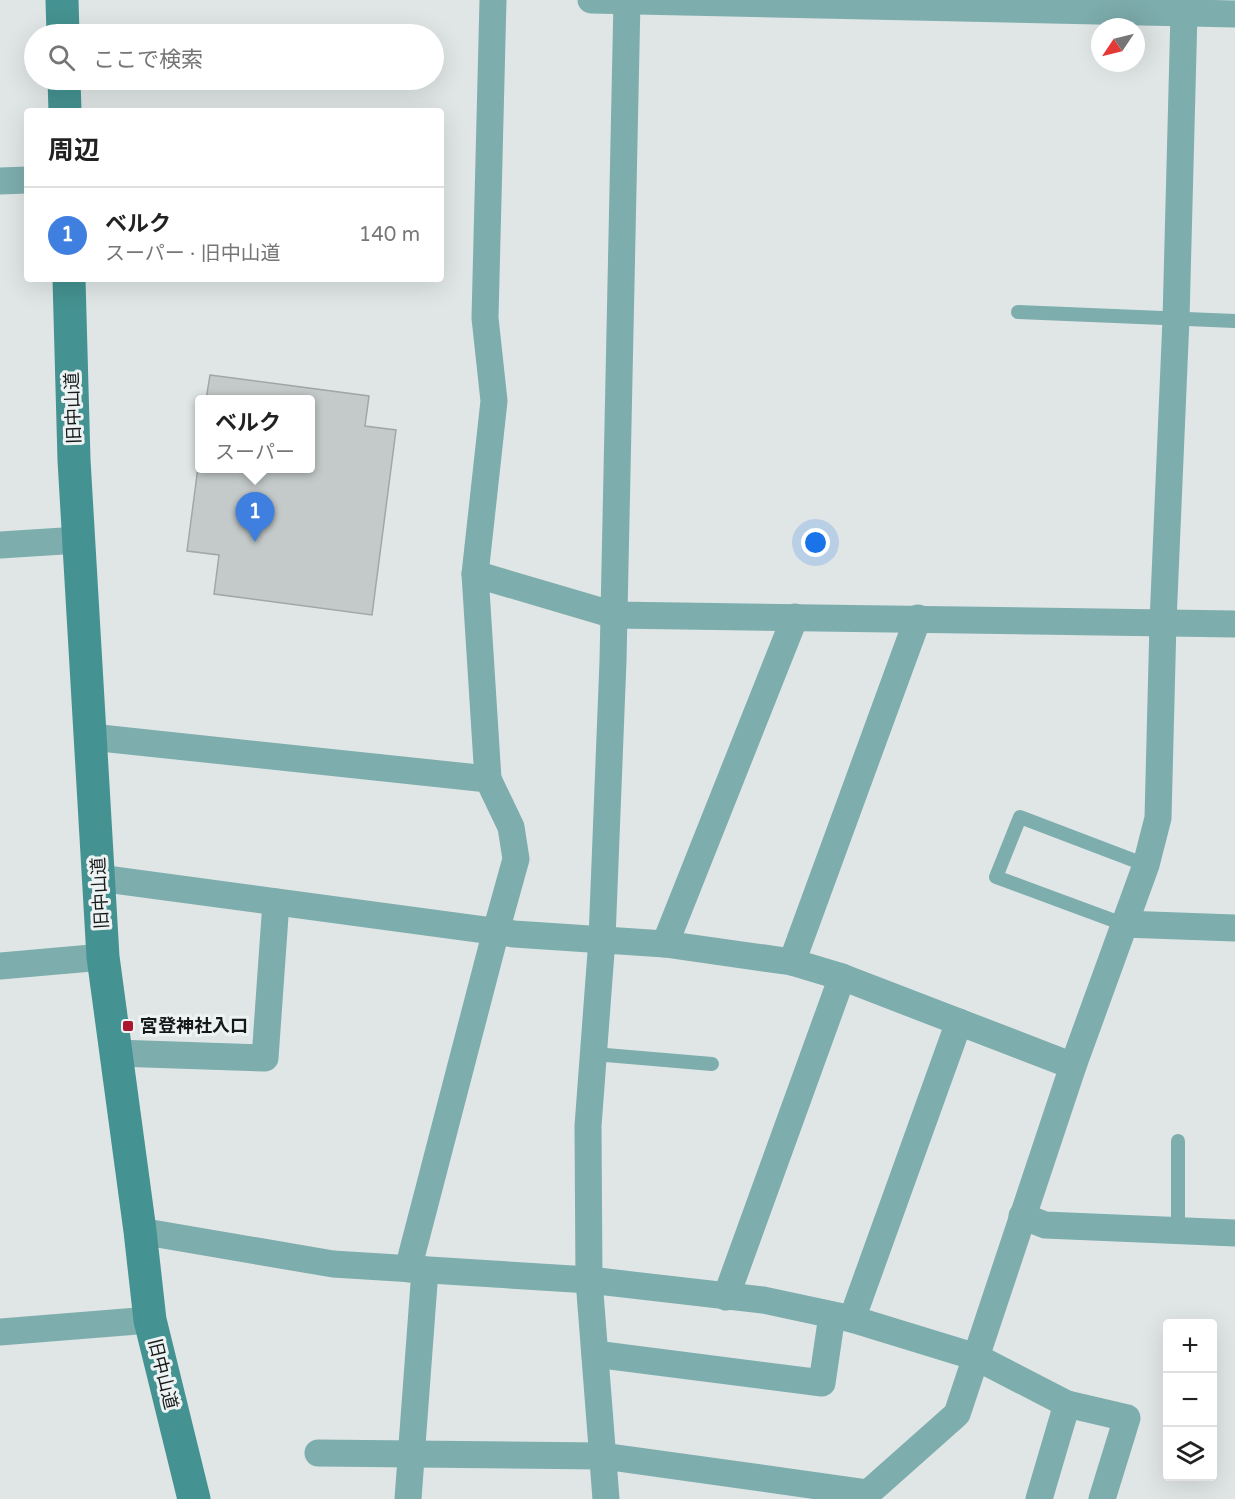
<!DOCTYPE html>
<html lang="ja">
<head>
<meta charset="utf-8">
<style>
  body { margin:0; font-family:"Varela Round","Noto Sans JP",sans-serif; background:#f2f2f2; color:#222 }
  .controls { position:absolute; right:18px; bottom:18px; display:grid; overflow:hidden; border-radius:6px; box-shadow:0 6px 24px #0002 }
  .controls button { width:54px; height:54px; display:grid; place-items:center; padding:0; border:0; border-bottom:2px solid #e0e0e0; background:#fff; color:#222; font:30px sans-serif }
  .compass { position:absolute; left:1091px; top:18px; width:54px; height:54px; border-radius:50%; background:#fff; box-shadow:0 6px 24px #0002; rotate:235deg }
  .you { position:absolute; left:816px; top:543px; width:21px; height:21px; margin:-15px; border:4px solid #fff; border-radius:50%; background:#1a73e8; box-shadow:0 0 0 9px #1a73e833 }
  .badge { display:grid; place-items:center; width:39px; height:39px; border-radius:50%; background:#2563eb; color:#fff; font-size:20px; font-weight:700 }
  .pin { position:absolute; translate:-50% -50px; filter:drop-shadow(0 2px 3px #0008) }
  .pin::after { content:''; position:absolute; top:32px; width:21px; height:18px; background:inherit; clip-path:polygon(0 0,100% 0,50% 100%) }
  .popup { position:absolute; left:195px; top:395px; width:120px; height:78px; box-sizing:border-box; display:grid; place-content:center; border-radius:6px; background:#fff; filter:drop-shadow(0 2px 4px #0005); font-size:20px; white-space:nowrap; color:#767676 }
  .popup b { font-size:22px; color:#222 }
  .popup::after { content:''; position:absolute; left:50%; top:100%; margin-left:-12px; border:12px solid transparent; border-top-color:#fff }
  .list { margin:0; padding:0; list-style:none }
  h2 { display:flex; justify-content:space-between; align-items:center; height:78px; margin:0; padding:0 24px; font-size:26px }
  h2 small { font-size:20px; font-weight:400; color:#767676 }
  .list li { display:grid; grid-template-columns:39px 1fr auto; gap:18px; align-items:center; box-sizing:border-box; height:96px; padding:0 24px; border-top:2px solid #e0e0e0 }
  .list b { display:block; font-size:22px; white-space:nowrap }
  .list p { margin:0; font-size:20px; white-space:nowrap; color:#767676 }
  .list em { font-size:20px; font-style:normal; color:#767676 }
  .icon { flex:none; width:33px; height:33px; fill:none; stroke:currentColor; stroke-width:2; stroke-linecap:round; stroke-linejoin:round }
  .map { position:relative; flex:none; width:1235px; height:1499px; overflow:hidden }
  .search { position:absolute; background:#fff; box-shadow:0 6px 24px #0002; left:24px; top:24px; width:420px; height:66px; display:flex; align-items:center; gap:15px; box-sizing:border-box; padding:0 21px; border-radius:33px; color:#767676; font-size:22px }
  .panel { position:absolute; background:#fff; box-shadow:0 6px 24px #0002; left:24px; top:108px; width:420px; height:174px; border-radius:6px }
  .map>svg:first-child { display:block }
  .building { fill:#c4caca; stroke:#a1a6a6; stroke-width:1.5 }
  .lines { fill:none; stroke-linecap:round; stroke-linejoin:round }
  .lane { stroke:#7eadad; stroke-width:14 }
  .street { stroke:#7eadad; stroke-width:27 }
  .secondary { stroke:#449291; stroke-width:33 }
  .poi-dot { fill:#ab152d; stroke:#edf3f3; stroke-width:2 }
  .labels { text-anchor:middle; stroke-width:6; stroke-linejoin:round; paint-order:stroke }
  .street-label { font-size:18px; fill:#171919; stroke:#edf3f3 }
  .poi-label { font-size:18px; font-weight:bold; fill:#171919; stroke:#edf3f3; text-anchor:start }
</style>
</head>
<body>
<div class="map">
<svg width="1235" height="1499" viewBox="0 0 1235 1499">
  <rect width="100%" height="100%" fill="#e0e6e6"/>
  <polygon class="building" points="210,375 369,396 365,426 396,430 372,615 214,594 219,555 187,551 200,452 200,468 310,468 310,400 206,400"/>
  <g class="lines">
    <g class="lane">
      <polyline points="1018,312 1235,321"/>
      <polyline points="1123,924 996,877 1020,817 1146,865"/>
      <polyline points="594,1054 712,1064"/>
      <polyline points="1178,1230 1178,1141"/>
    </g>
    <g class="street">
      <polyline points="591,0 1235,14"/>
      <polyline points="0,181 27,180"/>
      <polyline points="0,545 79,540"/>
      <polyline points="475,574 614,615 1235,624"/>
      <polyline points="91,737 488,779 511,827 516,859 496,931 408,1269"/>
      <polyline points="488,779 475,574 494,401 485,318 493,0"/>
      <polyline points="99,878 514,934 665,944 792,962 842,977 1073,1066"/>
      <polyline points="1123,924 1235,928"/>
      <polyline points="665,944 795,617"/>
      <polyline points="792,962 918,618"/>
      <polyline points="0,966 103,957"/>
      <polyline points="116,1053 265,1058 276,902"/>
      <polyline points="1022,1216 1045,1225 1235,1233"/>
      <polyline points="140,1231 333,1264 589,1280 763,1300 852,1319 976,1357 1073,1066 1146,865 1158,818 1163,622 1176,319 1184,13"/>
      <polyline points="726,1297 842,977"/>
      <polyline points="852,1319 959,1022"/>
      <polyline points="0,1332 150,1320"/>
      <polyline points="595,1354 822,1383 832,1315"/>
      <polyline points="1067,1404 1127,1418 1102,1499"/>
      <polyline points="318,1453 603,1456 868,1493 957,1414 976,1357 1067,1404 1039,1499"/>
      <polyline points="408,1499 425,1270"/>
      <polyline points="606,1499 589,1280 588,1126 602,939 613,661 627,0"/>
    </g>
    <g class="secondary">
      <polyline points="62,0 63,34"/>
      <polyline points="64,80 65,111"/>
      <polyline points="69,279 74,460 103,957 140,1231 150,1320 194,1499"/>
    </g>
  </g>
  <rect class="poi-dot" x="122" y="1020" width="12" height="12" rx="3"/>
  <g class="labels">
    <g class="street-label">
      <text transform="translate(73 408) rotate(-92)" y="6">旧中山道</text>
      <text transform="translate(100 893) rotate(-93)" y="6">旧中山道</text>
      <text transform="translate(163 1374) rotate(76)" y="6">旧中山道</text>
    </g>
    <g class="poi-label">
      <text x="140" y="1032">宮登神社入口</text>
    </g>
  </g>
</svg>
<div class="controls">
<button>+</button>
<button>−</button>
<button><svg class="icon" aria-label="layers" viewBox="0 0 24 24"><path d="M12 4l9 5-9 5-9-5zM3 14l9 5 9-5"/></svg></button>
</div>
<svg class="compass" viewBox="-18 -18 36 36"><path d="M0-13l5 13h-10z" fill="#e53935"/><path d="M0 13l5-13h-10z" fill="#767676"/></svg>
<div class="you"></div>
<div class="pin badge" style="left:255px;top:542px;background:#3f7fe0">1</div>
<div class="popup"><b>ベルク</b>スーパー</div>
<div class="search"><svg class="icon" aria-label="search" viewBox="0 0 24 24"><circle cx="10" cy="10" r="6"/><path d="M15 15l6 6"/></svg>ここで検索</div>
<section class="panel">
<h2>周辺<small></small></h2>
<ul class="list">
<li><span class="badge" style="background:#3f7fe0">1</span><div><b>ベルク</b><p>スーパー · 旧中山道</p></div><em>140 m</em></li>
</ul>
</section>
</div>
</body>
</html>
